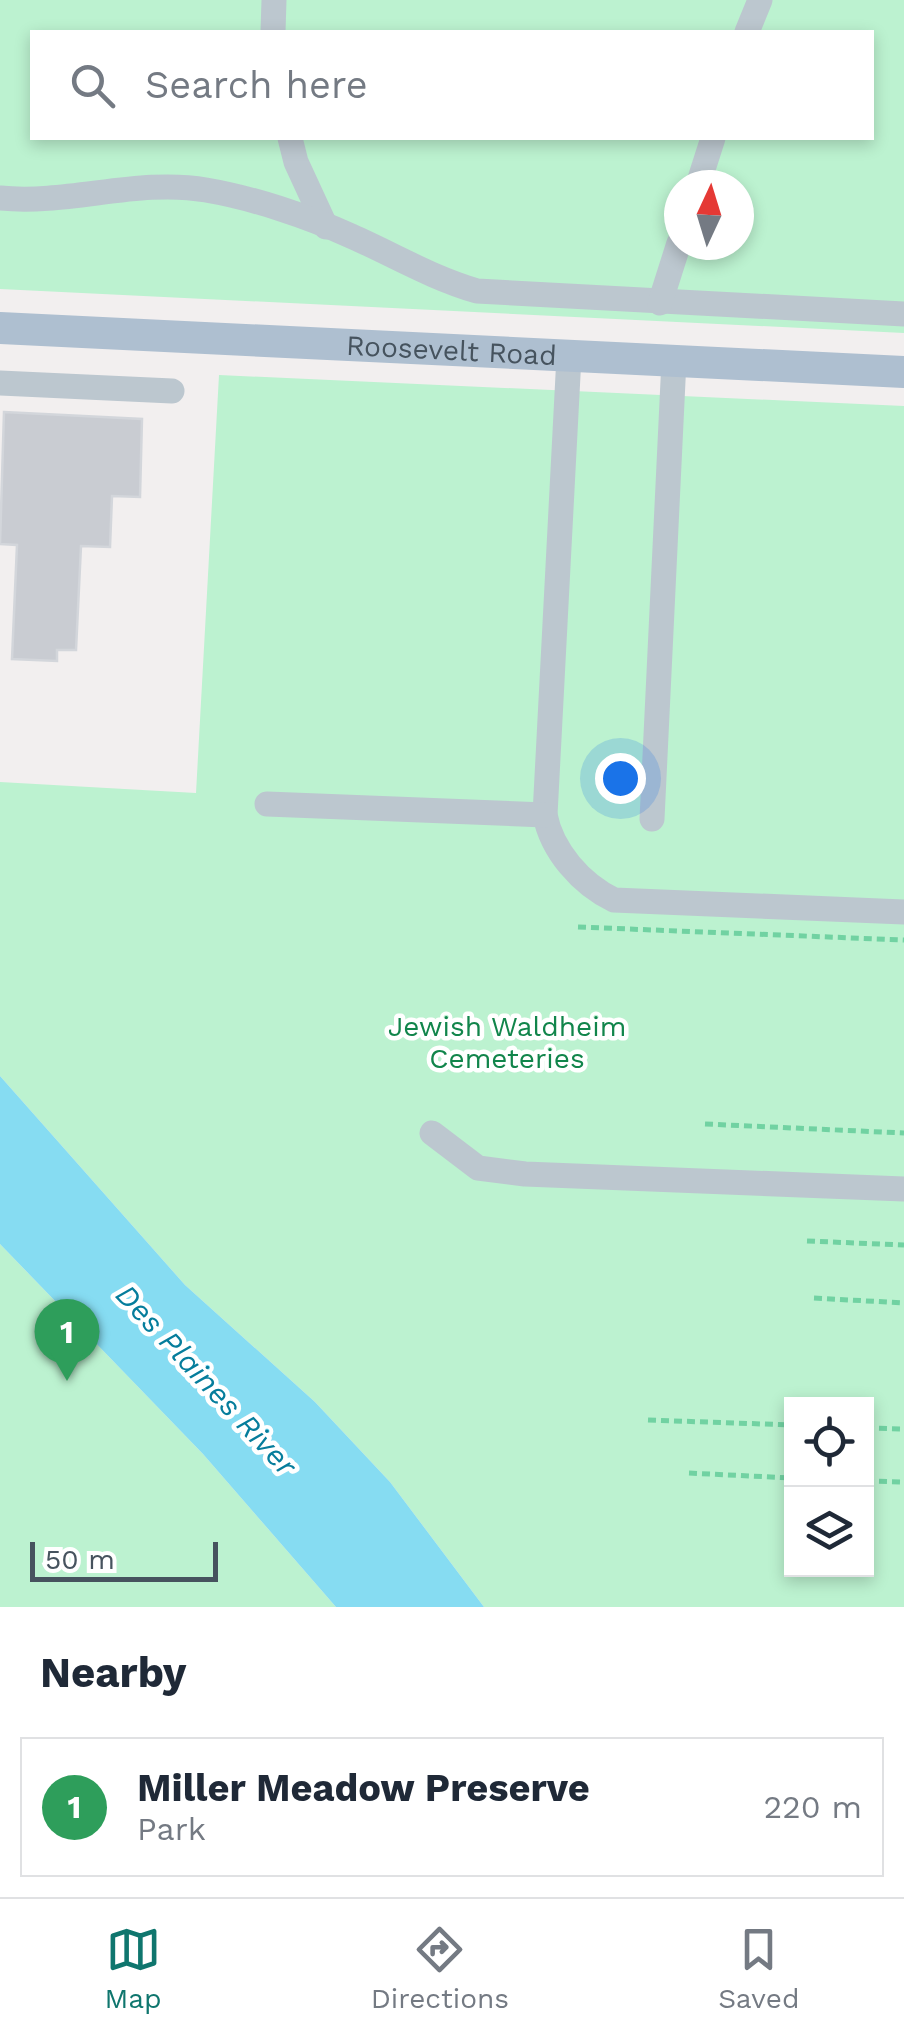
<!DOCTYPE html>
<html lang="en">
<head>
<meta charset="utf-8">
<style>
  body { margin:0; font-family:"Work Sans",sans-serif; background:#f6f6f7; color:#1f2937 }
  .controls { position:absolute; right:30px; bottom:30px; display:grid; overflow:hidden; border-radius:0px; box-shadow:0 5px 15px #0003 }
  .controls button { width:90px; height:90px; display:grid; place-items:center; padding:0; border:0; border-bottom:2px solid #e0e1e3; background:#fff; color:#1f2937; font:50px sans-serif }
  .compass { position:absolute; left:664px; top:170px; width:90px; height:90px; border-radius:50%; background:#fff; box-shadow:0 5px 15px #0003; rotate:4deg }
  .scale { position:absolute; left:30px; bottom:25px; width:188px; box-sizing:border-box; padding-left:10px; border:5px solid #46535e; border-top:0; font-size:28px; line-height:35px; white-space:nowrap; color:#46535e; -webkit-text-stroke:8px #fff; paint-order:stroke }
  .you { position:absolute; left:620px; top:778px; width:35px; height:35px; margin:-25px; border:8px solid #fff; border-radius:50%; background:#1a73e8; box-shadow:0 0 0 15px #1a73e833 }
  .badge { display:grid; place-items:center; width:65px; height:65px; border-radius:50%; background:#0f766e; color:#fff; font-size:32px; font-weight:700 }
  .pin { position:absolute; translate:-50% -82px; filter:drop-shadow(0 2px 5px #0008) }
  .pin::after { content:''; position:absolute; top:52px; width:35px; height:30px; background:inherit; clip-path:polygon(0 0,100% 0,50% 100%) }
  .list { margin:0; padding:0; list-style:none }
  h2 { display:flex; justify-content:space-between; align-items:center; height:130px; margin:0; padding:0 40px; font-size:42px }
  h2 small { font-size:32px; font-weight:400; color:#747a83 }
  .list li { display:grid; grid-template-columns:65px 1fr auto; gap:30px; align-items:center; box-sizing:border-box; height:140px; margin:0 20px 20px; padding:0 20px; border:2px solid #e0e1e3; border-radius:0px }
  .list b { display:block; font-size:38px; white-space:nowrap }
  .list p { margin:0; font-size:32px; white-space:nowrap; color:#747a83 }
  .list em { font-size:32px; font-style:normal; color:#747a83 }
  .icon { flex:none; width:55px; height:55px; fill:none; stroke:currentColor; stroke-width:2; stroke-linecap:round; stroke-linejoin:round }
  .map { position:relative; flex:none; width:904px; height:1607px; overflow:hidden }
  .search { position:absolute; background:#fff; box-shadow:0 5px 15px #0003; left:30px; right:30px; top:30px; height:110px; display:flex; align-items:center; gap:25px; box-sizing:border-box; padding:0 35px; border-radius:0px; color:#747a83; font-size:38px }
  .sheet { height:290px; background:#fff }
  nav { display:flex; justify-content:space-around; align-items:center; box-sizing:border-box; height:140px; border-top:2px solid #e0e1e3; background:#fff; font-size:28px; color:#747a83 }
  nav a { display:grid; justify-items:center; gap:5px }
  nav .on { color:#0f766e }
  .map>svg:first-child { display:block }
  .green { fill:#bcf2d0; fill-rule:evenodd }
  .water { fill:#86dcf2 }
  .building { fill:#c9ccd2; stroke:#d3d6db; stroke-width:2.5 }
  .lines { fill:none; stroke-linecap:round; stroke-linejoin:round }
  .path { stroke:#71d2a2; stroke-width:5; stroke-dasharray:8 5; stroke-linecap:butt }
  .minor { stroke:#bcc7cf; stroke-width:25 }
  .major { stroke:#aebfd0; stroke-width:32 }
  .labels { text-anchor:middle; stroke-width:9; stroke-linejoin:round; paint-order:stroke }
  .street-label { font-size:28px; fill:#46535e; stroke:#fff }
  .park-label { font-size:28px; fill:#11854b; stroke:#fff }
  .water-label { font-size:30px; font-style:italic; fill:#057d9c; stroke:#fff }
</style>
</head>
<body>
<div class="map">
<svg width="904" height="1607" viewBox="0 0 904 1607">
  <rect width="100%" height="100%" fill="#f2efef"/>
  <g class="green">
    <path d="M0 0H904V333L0 289ZM32 32H872V138H32ZM679 185H739V245H679Z"/>
    <path d="M219 375 904 406V1607H484L390 1482 315 1402 185 1285 0 1076V782L196 793ZM792 1404H866V1570H792Z"/>
    <polygon points="0,1244 203,1454 336,1607 0,1607"/>
  </g>
  <polygon class="water" points="0,1076 185,1285 315,1402 390,1482 484,1607 336,1607 203,1454 0,1244"/>
  <polygon class="building" points="4,412 142,419 140,497 112,496 110,547 81,546 76,650 57,650 57,661 12,659 17,545 0,544"/>
  <g class="lines">
    <g class="path">
      <polyline points="578,927 904,940"/>
      <polyline points="705,1124 904,1133"/>
      <polyline points="807,1241 904,1245"/>
      <polyline points="814,1298 904,1303"/>
      <polyline points="648,1420 792,1425"/>
      <polyline points="866,1428 904,1429"/>
      <polyline points="689,1473 792,1478"/>
      <polyline points="866,1481 904,1482"/>
    </g>
    <g class="minor">
      <polyline points="273,32 274,0"/>
      <polyline points="747,32 760,0"/>
      <polyline points="290,138 296,162 326,227"/>
      <polyline points="698,185 713,138"/>
      <path d="M0 198C68 205 139 178 206 190 253 198 307 216 351 236 394 255 432 278 477 291L904 314"/>
      <polyline points="660,303 679,243"/>
      <path d="M569 356 545 815C552 851 581 884 614 900L904 912"/>
      <polyline points="0,383 172,391"/>
      <polyline points="267,804 545,815"/>
      <polyline points="652,819 674,360"/>
      <polyline points="432,1133 478,1168 525,1174 904,1189"/>
    </g>
    <path class="major" id="s1" d="M0 328 904 372"/>
  </g>
  <g class="labels">
    <g class="street-label">
      <text dy="10" stroke="none"><textPath href="#s1" startOffset="452">Roosevelt Road</textPath></text>
    </g>
    <g class="park-label">
      <text x="507" y="1036">Jewish Waldheim<tspan x="507" dy="32">Cemeteries</tspan></text>
    </g>
    <g class="water-label">
      <text transform="translate(206 1380) rotate(47)" y="10">Des Plaines River</text>
    </g>
  </g>
</svg>
<div class="controls">
<button><svg class="icon" aria-label="locate" viewBox="0 0 24 24"><circle cx="12" cy="12" r="6"/><path d="M12 2v4M12 18v4M2 12h4M18 12h4"/></svg></button>
<button><svg class="icon" aria-label="layers" viewBox="0 0 24 24"><path d="M12 4l9 5-9 5-9-5zM3 14l9 5 9-5"/></svg></button>
</div>
<svg class="compass" viewBox="-18 -18 36 36"><path d="M0-13l5 13h-10z" fill="#e53935"/><path d="M0 13l5-13h-10z" fill="#747a83"/></svg>
<div class="scale">50 m</div>
<div class="you"></div>
<div class="pin badge" style="left:67px;top:1381px;background:#2e9e5b">1</div>
<div class="search"><svg class="icon" aria-label="search" viewBox="0 0 24 24"><circle cx="10" cy="10" r="6"/><path d="M15 15l6 6"/></svg>Search here</div>
</div>
<section class="sheet">
<h2>Nearby<small></small></h2>
<ul class="list">
<li><span class="badge" style="background:#2e9e5b">1</span><div><b>Miller Meadow Preserve</b><p>Park</p></div><em>220 m</em></li>
</ul>
</section>
<nav>
<a class="on"><svg class="icon" aria-label="map" viewBox="0 0 24 24"><path d="M3 6l6-2 6 2 6-2v14l-6 2-6-2-6 2zM9 4v14M15 6v14"/></svg>Map</a>
<a><svg class="icon" aria-label="directions" viewBox="0 0 24 24"><path d="M12 3l9 9-9 9-9-9zM9 14v-3h6M13 9l2 2-2 2"/></svg>Directions</a>
<a><svg class="icon" aria-label="saved" viewBox="0 0 24 24"><path d="M7 4h10v16l-5-4-5 4z"/></svg>Saved</a>
</nav>
</body>
</html>
